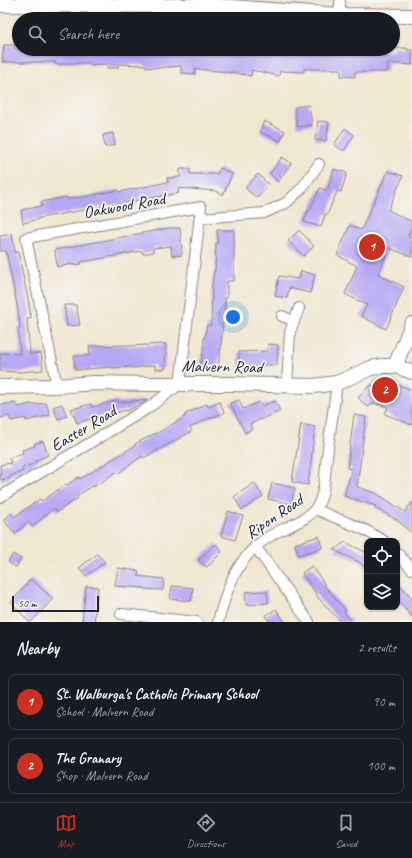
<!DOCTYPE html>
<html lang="en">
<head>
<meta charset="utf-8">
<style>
  body { margin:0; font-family:Caveat,sans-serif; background:#242831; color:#f1f3f6 }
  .controls { position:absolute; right:12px; bottom:12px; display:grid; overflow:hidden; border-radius:8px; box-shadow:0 1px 3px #0004 }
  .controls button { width:36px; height:36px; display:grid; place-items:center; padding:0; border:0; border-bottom:1px solid #363941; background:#171b24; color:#f1f3f6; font:20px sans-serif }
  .scale { position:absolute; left:12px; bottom:10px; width:87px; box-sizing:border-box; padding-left:4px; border:2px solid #22223b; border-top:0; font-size:11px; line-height:14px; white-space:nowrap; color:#22223b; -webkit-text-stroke:3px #f6f6f2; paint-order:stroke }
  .you { position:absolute; left:233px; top:317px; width:14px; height:14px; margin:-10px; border:3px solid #fff; border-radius:50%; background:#1a73e8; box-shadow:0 0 0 6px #1a73e833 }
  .badge { display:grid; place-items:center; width:26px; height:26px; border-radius:50%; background:#c8321e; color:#fff; font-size:13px; font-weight:700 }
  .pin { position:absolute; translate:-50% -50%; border:2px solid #fff; box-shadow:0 1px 4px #0006 }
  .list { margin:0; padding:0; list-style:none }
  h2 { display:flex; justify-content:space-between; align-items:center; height:52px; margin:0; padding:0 16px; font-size:17px }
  h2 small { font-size:13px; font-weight:400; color:#9ea1a6 }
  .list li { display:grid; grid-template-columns:26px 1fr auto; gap:12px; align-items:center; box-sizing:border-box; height:56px; margin:0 8px 8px; padding:0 8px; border:1px solid #363941; border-radius:8px }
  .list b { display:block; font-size:15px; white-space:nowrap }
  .list p { margin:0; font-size:13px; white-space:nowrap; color:#9ea1a6 }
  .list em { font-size:13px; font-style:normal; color:#9ea1a6 }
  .icon { flex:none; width:22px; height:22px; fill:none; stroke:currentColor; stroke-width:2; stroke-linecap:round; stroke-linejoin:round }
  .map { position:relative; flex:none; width:412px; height:622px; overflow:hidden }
  .search { position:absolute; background:#171b24; box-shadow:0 1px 3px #0004; left:12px; right:12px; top:12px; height:44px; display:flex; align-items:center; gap:10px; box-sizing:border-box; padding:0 14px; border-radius:22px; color:#9ea1a6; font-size:15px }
  .sheet { height:180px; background:#171b24 }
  nav { display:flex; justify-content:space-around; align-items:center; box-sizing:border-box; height:56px; border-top:1px solid #363941; background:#171b24; font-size:11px; color:#9ea1a6 }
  nav a { display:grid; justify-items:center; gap:2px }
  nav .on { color:#c8321e }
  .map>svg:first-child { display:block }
  .building { fill:#b6a7f4 }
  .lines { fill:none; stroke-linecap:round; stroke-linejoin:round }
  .street-casing { stroke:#8a8486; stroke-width:12 }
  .secondary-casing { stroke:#8a8486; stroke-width:16 }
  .street { stroke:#fff; stroke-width:10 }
  .secondary { stroke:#fff; stroke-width:14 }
  .labels { text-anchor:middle; stroke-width:3.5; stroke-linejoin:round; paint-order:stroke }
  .street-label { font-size:17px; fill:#22223b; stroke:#f6f6f2 }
</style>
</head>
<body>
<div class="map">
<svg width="412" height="622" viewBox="0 0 412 622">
  <rect width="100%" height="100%" fill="#f6f6f2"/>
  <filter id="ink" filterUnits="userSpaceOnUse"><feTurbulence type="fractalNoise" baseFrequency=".025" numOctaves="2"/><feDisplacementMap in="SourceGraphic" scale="8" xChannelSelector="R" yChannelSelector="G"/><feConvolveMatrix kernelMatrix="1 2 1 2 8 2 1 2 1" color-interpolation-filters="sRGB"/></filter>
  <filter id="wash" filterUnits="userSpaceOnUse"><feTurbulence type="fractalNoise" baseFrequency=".012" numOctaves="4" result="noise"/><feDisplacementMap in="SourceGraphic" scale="16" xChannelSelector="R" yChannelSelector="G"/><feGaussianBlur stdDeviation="0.9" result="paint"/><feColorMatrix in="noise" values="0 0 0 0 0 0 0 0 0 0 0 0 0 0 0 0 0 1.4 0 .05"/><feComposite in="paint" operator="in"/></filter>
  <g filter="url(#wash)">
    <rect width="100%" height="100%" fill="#f1e6d0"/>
    <g id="blocks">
      <g class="building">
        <polygon points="4,45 15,45 14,49 236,49 269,55 270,50 290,55 290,52 312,52 312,49 337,49 337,51 394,51 394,48 407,48 407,50 412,50 412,65 388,63 387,72 355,72 355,77 341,76 341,69 304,69 304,72 280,71 279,76 252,70 251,76 231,72 231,73 219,71 195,69 195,74 181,73 181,66 157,68 146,67 146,65 118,64 118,68 107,68 107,64 89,65 89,63 67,63 67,64 55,64 55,62 2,62"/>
        <polygon points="309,105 312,125 297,127 295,107"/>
        <polygon points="264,121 285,131 280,141 260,132"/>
        <polygon points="318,121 329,122 326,141 315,140"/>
        <polygon points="345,128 354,135 344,151 334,145"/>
        <polygon points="113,133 115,145 105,147 103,135"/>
        <polygon points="282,157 291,163 278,182 270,174"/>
        <polygon points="220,168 232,174 223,195 216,191 178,188 179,193 39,218 39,219 23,223 21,210 42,206 41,202 67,197 67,199 88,196 118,190 119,192 168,182 167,178 180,177 180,169 190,169 190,174 217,174"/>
        <polygon points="334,169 347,173 341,192 337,191 327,215 325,214 321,227 304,222 308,210 310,210 320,188 327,191"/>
        <polygon points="388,171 403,176 388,210 412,222 412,226 408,236 412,238 412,257 389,248 378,274 404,287 386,329 361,316 367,305 345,294 357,266 337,255 350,225 361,230"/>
        <polygon points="258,174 269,185 257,198 245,188"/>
        <polygon points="169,228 180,228 182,255 172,256 171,246 153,248 153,252 143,254 142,251 81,262 81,264 72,265 72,264 57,267 55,250"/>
        <polygon points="217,230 234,230 234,281 227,281 227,298 225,298 225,323 223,322 220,355 217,370 199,369 203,353 204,337 205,337 207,325 211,325 212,285 214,271 215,271 216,243 218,243"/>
        <polygon points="299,230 314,246 304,256 288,241"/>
        <polygon points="12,234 15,252 18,252 29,304 31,318 27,319 30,354 41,353 43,370 20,372 0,371 0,353 20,354 18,328 20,328 18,310 6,251 0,251 0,236"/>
        <polygon points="301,271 315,275 310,293 289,288 287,298 275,296 279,276 299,279"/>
        <polygon points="64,305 76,305 80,325 67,326"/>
        <polygon points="166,344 165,369 155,369 155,365 133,368 133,367 112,368 111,367 75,370 74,356 90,355 89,346 128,345 128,346"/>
        <polygon points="268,344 278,345 277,365 262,365 262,368 239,369 239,352 267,351"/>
        <polygon points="377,384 389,384 401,386 412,390 412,425 385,414 388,407 374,403 368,407 358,398 369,386"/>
        <polygon points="118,400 118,402 148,400 127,411 126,410 111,414 111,413 77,423 71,409 91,404 92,407"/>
        <polygon points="239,400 243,409 259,402 262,406 275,401 280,411 250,424 252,429 245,433 230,403"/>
        <polygon points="220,402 224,413 207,419 190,428 192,431 151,454 143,458 142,456 117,474 116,472 94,487 93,485 77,496 78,498 57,512 54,508 32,527 28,522 15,534 4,520 11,513 14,517 40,499 42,501 66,484 67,485 79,477 80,479 136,445 135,444 156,433 156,434 186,416 185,414 191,411 207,404 208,407"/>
        <polygon points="16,403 18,407 31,404 31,405 46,403 50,415 26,421 26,418 11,421 9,416 0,418 0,405"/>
        <polygon points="62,404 67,416 58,419 53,407"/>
        <polygon points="354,415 366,417 357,487 376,493 405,512 412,502 412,533 397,520 375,508 376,506 344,496 352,469 347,468"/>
        <polygon points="301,424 315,427 308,485 292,482"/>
        <polygon points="43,441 48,455 35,461 36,463 22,468 23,471 10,476 10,478 1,480 0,465 11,463 9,458 23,453 22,450 35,446 34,444"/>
        <polygon points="254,483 263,496 242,510 234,497"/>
        <polygon points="272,483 295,488 291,504 268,499"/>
        <polygon points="228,511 243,516 235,540 221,536"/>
        <polygon points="319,536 322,548 298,555 295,544"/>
        <polygon points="345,542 367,553 367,569 359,562 334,550"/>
        <polygon points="216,544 222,552 207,567 198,560"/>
        <polygon points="13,554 21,559 16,567 8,562"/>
        <polygon points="97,554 105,562 86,576 79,568"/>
        <polygon points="312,566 325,585 324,585 345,610 344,612 352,622 341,622 320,600 302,573"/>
        <polygon points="118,568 139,571 138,576 164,579 163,590 145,589 145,588 115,586"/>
        <polygon points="31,579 53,599 31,622 29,622 11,602"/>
        <polygon points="397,581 412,598 412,617 397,600"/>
        <polygon points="86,586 98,587 94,622 82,622"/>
        <polygon points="172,586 193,588 191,601 170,599"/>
        <polygon points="267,591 268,603 246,605 245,592"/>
        <polygon points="276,609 285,622 270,622 265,616"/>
      </g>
    </g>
  </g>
  <g filter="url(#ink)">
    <use href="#blocks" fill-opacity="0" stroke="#8a8486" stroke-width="1"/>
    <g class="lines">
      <defs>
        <g id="street">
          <polyline points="340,15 340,0"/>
          <polyline points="200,218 264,213 286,203 302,188 319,164"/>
          <polyline points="282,316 294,321"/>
          <polyline points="287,385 290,332 299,308"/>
          <polyline points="0,497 148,408 180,384 201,207 26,238 57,386"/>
          <polyline points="315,509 365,530 384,541"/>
          <polyline points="255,546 309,622"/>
          <polyline points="397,553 412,569"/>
          <polyline points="121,614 197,622"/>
          <path d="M218 622C228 583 239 552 277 532 289 526 307 520 316 508 325 497 325 471 327 456 330 432 334 407 337 383"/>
        </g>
        <g id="secondary">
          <polyline points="0,5 216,6 340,15 412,16"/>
          <polyline points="395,366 412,324"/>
          <polyline points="0,387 57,386 93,383 152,384 229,384 313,386 337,383 371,368 383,366 395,366 412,372"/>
        </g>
      </defs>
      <use href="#street" class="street-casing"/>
      <use href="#secondary" class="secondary-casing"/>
      <use href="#street" class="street"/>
      <use href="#secondary" class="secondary"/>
    </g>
  </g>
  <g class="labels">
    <g class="street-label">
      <text transform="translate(124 205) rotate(-10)" y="6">Oakwood Road</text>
      <text transform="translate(222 366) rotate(1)" y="6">Malvern Road</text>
      <text transform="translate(83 428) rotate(-31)" y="6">Easter Road</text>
      <text transform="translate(274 516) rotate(-34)" y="6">Ripon Road</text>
    </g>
  </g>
</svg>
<div class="controls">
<button><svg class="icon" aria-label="locate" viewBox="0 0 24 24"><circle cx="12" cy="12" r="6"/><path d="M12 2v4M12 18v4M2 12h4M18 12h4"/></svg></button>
<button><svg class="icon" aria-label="layers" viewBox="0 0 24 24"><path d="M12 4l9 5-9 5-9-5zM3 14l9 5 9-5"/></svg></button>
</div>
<div class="scale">50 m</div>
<div class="you"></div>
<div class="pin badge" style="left:372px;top:247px">1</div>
<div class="pin badge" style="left:385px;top:390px">2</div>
<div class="search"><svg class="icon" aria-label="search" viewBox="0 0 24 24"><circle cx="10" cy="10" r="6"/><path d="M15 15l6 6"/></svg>Search here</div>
</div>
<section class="sheet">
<h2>Nearby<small>2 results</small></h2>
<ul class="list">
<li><span class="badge">1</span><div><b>St. Walburga's Catholic Primary School</b><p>School · Malvern Road</p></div><em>90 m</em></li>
<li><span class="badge">2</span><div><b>The Granary</b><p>Shop · Malvern Road</p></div><em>100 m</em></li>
</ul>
</section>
<nav>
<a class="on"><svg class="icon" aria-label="map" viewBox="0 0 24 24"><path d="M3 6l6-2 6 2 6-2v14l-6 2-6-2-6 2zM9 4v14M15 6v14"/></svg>Map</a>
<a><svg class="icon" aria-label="directions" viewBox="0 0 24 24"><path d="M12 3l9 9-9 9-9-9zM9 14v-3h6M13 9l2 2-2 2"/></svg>Directions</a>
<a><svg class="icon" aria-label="saved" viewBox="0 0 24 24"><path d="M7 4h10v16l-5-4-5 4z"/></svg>Saved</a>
</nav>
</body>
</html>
